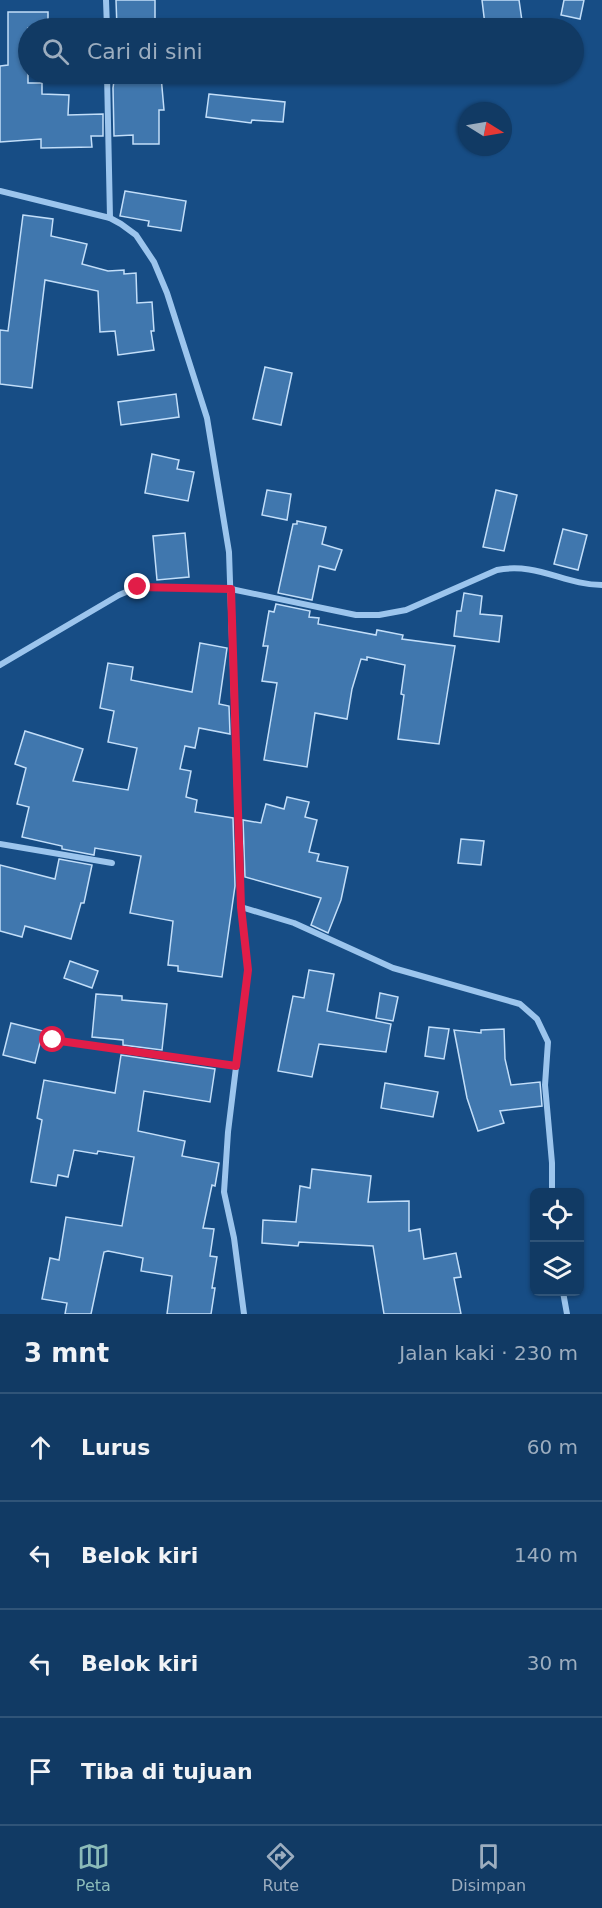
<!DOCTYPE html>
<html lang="id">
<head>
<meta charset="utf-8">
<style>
  body { margin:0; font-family:"DejaVu Sans",sans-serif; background:#1a416a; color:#f1f3f6 }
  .controls { position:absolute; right:18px; bottom:18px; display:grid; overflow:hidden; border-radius:9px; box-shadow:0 2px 4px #0004 }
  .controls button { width:54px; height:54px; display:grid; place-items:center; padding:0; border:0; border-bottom:2px solid #305478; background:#113a64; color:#f1f3f6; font:30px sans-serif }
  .compass { position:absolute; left:458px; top:102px; width:54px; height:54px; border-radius:50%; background:#113a64; box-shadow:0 2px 4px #0004; rotate:101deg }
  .stop { position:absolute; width:18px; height:18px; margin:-14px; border:4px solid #e11d48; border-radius:50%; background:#fff }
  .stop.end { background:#e11d48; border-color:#fff; box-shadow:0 2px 6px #0008 }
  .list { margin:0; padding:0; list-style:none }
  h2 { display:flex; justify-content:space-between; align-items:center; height:78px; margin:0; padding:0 24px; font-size:26px }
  h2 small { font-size:20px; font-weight:400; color:#9cadbf }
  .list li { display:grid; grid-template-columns:39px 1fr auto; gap:18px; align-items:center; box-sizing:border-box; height:108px; padding:0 24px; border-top:2px solid #305478 }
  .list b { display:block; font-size:22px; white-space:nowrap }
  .list em { font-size:20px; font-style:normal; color:#9cadbf }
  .icon { flex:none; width:33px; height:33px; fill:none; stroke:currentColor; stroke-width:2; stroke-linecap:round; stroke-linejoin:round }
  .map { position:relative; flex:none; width:602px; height:1314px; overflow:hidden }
  .search { position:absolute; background:#113a64; box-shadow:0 2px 4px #0004; left:18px; right:18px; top:18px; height:66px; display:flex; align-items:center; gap:15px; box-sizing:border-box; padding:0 21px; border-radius:33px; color:#9cadbf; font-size:22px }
  .sheet { height:510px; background:#113a64 }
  nav { display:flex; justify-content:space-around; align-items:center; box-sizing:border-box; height:84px; border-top:2px solid #305478; background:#113a64; font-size:16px; color:#9cadbf }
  nav a { display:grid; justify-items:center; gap:3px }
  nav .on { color:#8bbbb9 }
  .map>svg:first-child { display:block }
  .building { fill:#4077ae; stroke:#c2def9; stroke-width:1.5 }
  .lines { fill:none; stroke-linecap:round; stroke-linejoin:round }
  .minor { stroke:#9cc5ed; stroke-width:6 }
  .route { stroke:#e11d48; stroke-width:8 }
</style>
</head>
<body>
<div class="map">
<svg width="602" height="1314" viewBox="0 0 602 1314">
  <rect width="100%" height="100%" fill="#174d85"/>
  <g class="building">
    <polygon points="116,0 155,0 155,28 117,28"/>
    <polygon points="482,0 519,0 522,21 485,25"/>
    <polygon points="564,0 584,0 580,19 561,15"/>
    <polygon points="8,12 48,12 48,28 28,28 28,83 42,83 42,94 69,95 68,115 103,114 103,136 91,136 92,147 41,148 41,139 0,142 0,66 8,65"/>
    <polygon points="115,74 138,78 161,76 164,110 159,110 159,144 133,144 133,135 114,136 113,88"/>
    <polygon points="209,94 285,102 283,122 252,120 251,123 206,117"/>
    <polygon points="125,191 186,201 181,231 148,226 149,221 120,216"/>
    <polygon points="23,215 53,219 51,236 87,244 82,264 108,271 124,270 124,274 136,273 137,303 152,302 154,331 151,331 154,350 118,355 115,331 100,332 98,291 45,280 32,388 0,384 0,330 8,331"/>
    <polygon points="265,367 292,373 281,425 253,419"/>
    <polygon points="176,394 179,417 121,425 118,402"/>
    <polygon points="152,454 179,460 177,469 194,472 188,501 145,493"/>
    <polygon points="267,490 291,494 287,520 262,515"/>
    <polygon points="496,490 517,495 504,551 483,547"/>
    <polygon points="297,521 326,527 322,544 342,550 335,570 319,566 312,600 278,593 293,524 297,524"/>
    <polygon points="563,529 587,535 578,570 554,564"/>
    <polygon points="185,533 189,577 157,580 153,536"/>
    <polygon points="464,593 482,596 480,614 502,616 499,642 454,636 457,611 461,611"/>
    <polygon points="276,604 310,611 309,617 319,618 318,624 376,635 377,630 403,635 402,639 455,646 439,744 398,739 404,695 401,694 405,665 367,657 367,660 361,659 352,689 347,719 315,713 307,767 264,760 277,683 262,681 268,646 263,646 269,611 274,612"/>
    <polygon points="200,643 227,648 219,704 229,706 230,734 199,728 195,748 185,746 180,769 191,771 186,797 197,800 195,812 233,818 235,886 222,977 178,971 178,966 168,965 173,921 130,913 141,856 95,848 94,855 62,849 62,846 22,837 29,807 17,804 26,768 15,764 25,731 83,749 73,781 128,790 137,748 108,742 114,711 100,708 108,663 133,667 131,680 192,692"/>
    <polygon points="287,797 309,802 305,817 317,820 309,852 319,854 317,861 348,867 341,900 328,933 311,925 321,898 245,877 243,820 261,823 266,804 284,809"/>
    <polygon points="461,839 484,841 481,865 458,863"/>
    <polygon points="59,859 92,865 84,903 81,903 71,939 25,926 22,937 0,931 0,865 55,879"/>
    <polygon points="70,961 98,971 92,988 64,978"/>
    <polygon points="309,970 334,974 327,1011 391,1024 386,1052 319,1044 312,1077 278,1071 293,996 304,998"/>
    <polygon points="380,993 398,997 393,1021 376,1018"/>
    <polygon points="96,994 122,996 122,1000 167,1004 162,1050 123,1045 123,1040 92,1037"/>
    <polygon points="11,1023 43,1031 35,1063 3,1055"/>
    <polygon points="429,1027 449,1029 444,1059 425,1056"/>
    <polygon points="504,1029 505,1059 511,1085 540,1082 542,1106 500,1111 504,1123 478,1131 467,1098 454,1030 481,1033 481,1030"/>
    <polygon points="121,1055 215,1069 210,1102 144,1091 138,1131 185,1141 182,1156 219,1163 215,1186 212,1185 203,1228 214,1229 210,1256 217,1257 212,1288 215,1288 211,1314 167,1314 172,1276 141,1271 143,1258 108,1251 104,1252 91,1314 65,1314 67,1303 42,1299 50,1258 59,1260 66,1217 122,1226 134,1157 98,1151 97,1154 74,1150 68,1177 58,1175 56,1186 31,1182 42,1120 37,1118 44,1080 115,1093"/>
    <polygon points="385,1083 438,1092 433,1117 381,1108"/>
    <polygon points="312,1169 371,1176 368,1202 409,1201 409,1231 420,1229 424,1259 456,1253 461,1277 454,1278 461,1314 384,1314 373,1246 299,1242 298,1246 262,1243 263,1220 296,1222 300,1186 310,1188"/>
  </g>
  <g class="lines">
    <g class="minor">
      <polyline points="106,0 107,28"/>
      <polyline points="107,74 110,218"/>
      <polyline points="0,191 110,218 121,224 136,235 154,262 167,293 207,418 229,552 241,907 248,970 228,1132 224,1192 234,1238 244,1314"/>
      <path d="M0 665 119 595 138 587 231 589 356 615H379L406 610 497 570C537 562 565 585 602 585"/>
      <polyline points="0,844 112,863"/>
      <polyline points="241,907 294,923 393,968 520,1004 537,1019 548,1042 545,1085 552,1163 552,1192"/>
      <polyline points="53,1040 236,1066"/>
      <polyline points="563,1292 567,1314"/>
    </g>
  </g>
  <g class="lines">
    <polyline class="route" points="53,1040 236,1066 248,970 241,907 231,589 138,587"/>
  </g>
</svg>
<div class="controls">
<button><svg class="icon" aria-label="locate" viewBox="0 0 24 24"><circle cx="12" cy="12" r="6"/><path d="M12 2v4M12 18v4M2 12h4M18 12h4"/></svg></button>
<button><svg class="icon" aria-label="layers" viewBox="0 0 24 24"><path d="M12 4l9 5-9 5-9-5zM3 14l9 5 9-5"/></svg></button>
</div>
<svg class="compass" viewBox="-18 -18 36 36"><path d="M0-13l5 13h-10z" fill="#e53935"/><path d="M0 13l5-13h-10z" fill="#9cadbf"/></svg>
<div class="stop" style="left:53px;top:1040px"></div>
<div class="stop end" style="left:138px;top:587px"></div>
<div class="search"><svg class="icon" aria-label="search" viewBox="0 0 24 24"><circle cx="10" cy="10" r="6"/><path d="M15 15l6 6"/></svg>Cari di sini</div>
</div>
<section class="sheet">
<h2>3 mnt<small>Jalan kaki · 230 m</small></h2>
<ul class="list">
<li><svg class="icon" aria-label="ahead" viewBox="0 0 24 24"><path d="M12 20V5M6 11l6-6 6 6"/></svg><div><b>Lurus</b></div><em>60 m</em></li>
<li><svg class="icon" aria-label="left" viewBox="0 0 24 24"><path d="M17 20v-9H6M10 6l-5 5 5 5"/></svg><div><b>Belok kiri</b></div><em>140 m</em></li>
<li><svg class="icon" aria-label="left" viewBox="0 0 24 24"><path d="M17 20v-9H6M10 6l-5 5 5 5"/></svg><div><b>Belok kiri</b></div><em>30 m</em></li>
<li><svg class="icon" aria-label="arrive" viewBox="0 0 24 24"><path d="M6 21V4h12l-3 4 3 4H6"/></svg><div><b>Tiba di tujuan</b></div></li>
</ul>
</section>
<nav>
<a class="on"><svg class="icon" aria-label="map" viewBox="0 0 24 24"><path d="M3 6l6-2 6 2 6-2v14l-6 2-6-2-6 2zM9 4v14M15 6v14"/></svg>Peta</a>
<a><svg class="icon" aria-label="directions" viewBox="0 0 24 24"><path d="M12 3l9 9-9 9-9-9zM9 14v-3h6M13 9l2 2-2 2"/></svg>Rute</a>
<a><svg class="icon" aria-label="saved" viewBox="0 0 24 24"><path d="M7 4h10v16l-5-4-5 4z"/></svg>Disimpan</a>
</nav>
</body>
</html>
